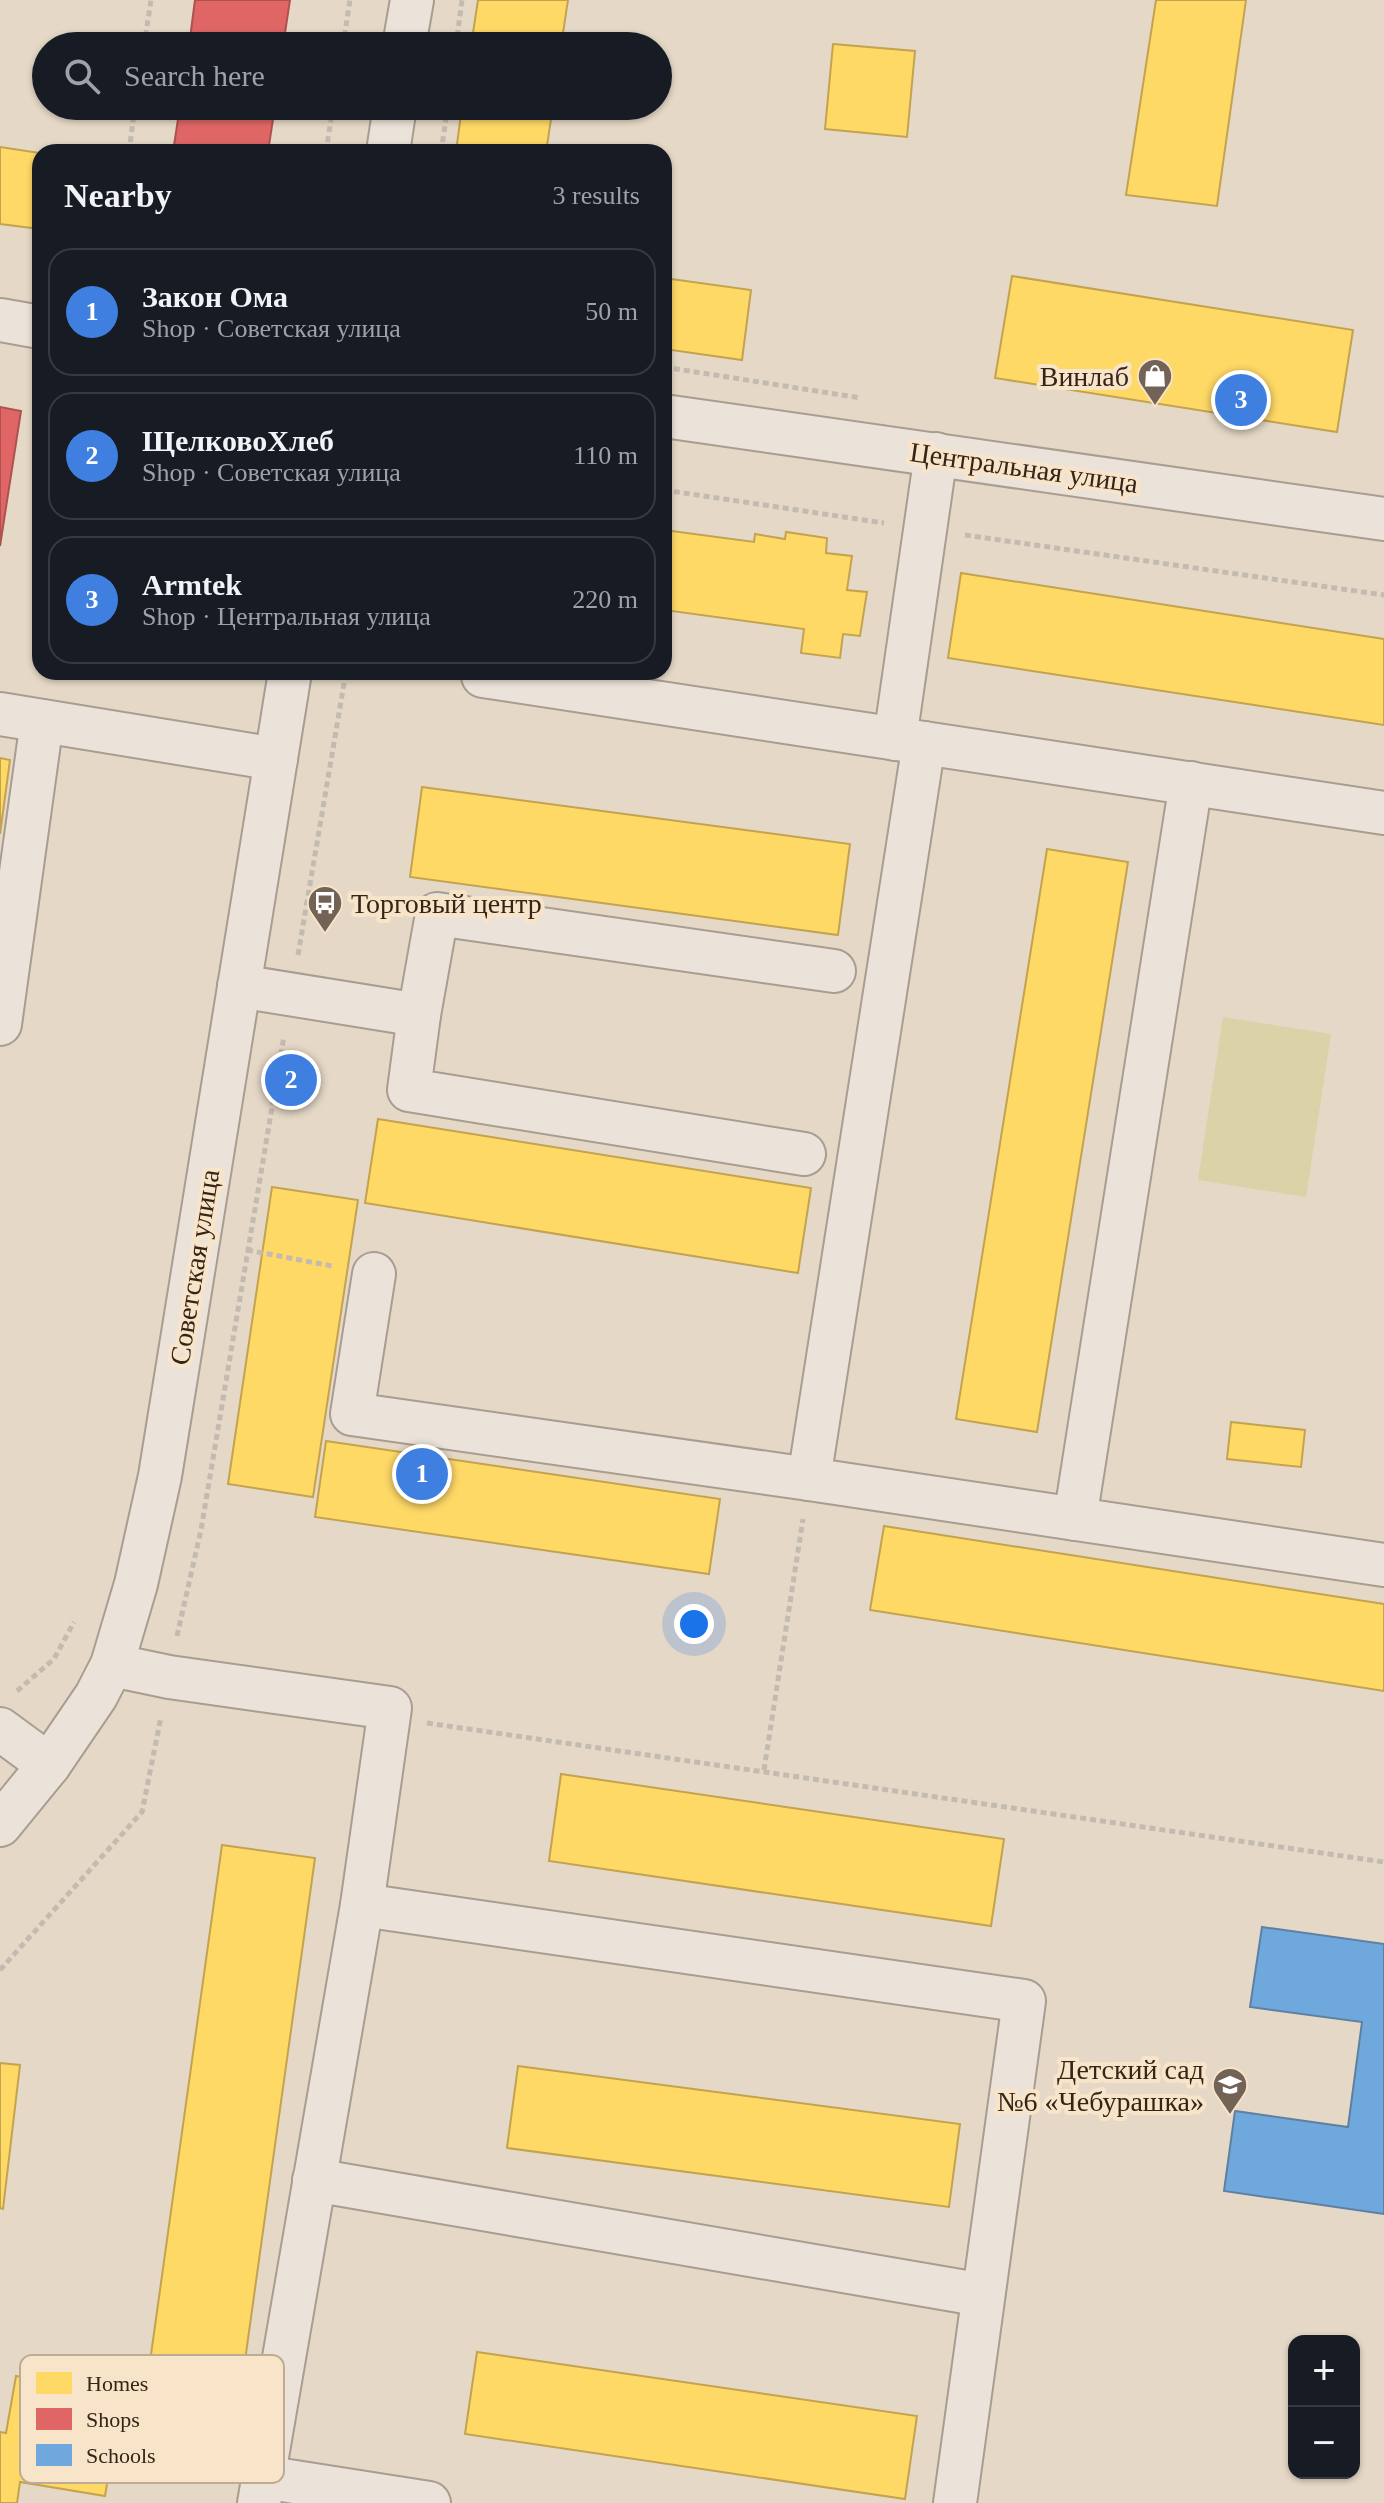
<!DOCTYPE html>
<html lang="en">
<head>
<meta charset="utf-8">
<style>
  body { margin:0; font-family:Georgia,serif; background:#242831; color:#f1f3f6 }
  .controls { position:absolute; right:24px; bottom:24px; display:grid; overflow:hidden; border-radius:16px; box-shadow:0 2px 6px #0004 }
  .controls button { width:72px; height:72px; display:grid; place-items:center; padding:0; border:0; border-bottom:2px solid #363941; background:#171b24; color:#f1f3f6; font:40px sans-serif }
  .you { position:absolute; left:694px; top:1624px; width:28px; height:28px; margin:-20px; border:6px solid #fff; border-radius:50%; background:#1a73e8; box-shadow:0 0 0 12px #1a73e833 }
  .badge { display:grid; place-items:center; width:52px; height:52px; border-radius:50%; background:#b8b2ae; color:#fff; font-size:26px; font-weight:700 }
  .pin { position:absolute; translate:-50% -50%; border:4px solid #fff; box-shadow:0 2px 8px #0006 }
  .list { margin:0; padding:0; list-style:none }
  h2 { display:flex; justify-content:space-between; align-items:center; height:104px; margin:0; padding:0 32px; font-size:34px }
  h2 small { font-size:26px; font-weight:400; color:#9ea1a6 }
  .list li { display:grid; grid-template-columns:52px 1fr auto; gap:24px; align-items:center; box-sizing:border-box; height:128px; margin:0 16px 16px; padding:0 16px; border:2px solid #363941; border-radius:24px }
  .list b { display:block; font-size:30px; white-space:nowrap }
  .list p { margin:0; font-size:26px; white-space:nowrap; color:#9ea1a6 }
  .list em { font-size:26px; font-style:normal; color:#9ea1a6 }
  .icon { flex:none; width:44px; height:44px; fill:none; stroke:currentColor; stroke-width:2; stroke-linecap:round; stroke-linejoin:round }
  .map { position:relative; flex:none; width:1384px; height:2503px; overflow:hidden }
  .search { position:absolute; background:#171b24; box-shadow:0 2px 6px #0004; left:32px; top:32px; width:640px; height:88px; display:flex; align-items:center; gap:20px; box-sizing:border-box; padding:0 28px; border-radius:44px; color:#9ea1a6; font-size:30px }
  .panel { position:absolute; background:#171b24; box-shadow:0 2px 6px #0004; left:32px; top:144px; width:640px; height:536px; border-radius:24px }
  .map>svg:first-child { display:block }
  .green { fill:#d9d3a7 }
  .homes { fill:#ffd966; stroke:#c3a34f; stroke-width:2 }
  .shops { fill:#e06666; stroke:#ad524f; stroke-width:2 }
  .schools { fill:#6fa8dc; stroke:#5e80a2; stroke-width:2 }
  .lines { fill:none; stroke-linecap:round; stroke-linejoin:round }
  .minor-casing { stroke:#a89d90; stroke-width:46 }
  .path { stroke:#c3bab0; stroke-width:5; stroke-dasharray:6 4; stroke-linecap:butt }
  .minor { stroke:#ebe3d9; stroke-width:42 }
  .labels { text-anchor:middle; stroke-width:8; stroke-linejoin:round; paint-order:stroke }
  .poi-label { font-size:28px; fill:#362419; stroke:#f8e5c9; text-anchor:end }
  .street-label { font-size:28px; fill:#362419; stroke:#f8e5c9 }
  .key { fill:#f8e5c9; stroke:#beab94; stroke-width:2 }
  .key-label { font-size:22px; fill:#362419 }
</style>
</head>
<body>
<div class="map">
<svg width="1384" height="2503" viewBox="0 0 1384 2503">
  <rect width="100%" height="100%" fill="#e5d8c6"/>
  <polygon class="green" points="1223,1017 1331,1034 1306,1197 1198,1180"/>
  <g class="homes">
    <polygon points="478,0 568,0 561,46 471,46"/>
    <polygon points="1156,0 1246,0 1217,206 1126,195"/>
    <polygon points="833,44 915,51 907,137 825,129"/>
    <polygon points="462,106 553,106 546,152 456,152"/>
    <polygon points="0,147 40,153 40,229 0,224"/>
    <polygon points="1012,276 1353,330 1337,432 995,378"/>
    <polygon points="664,278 751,290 742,360 664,349"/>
    <polygon points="664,530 754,542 755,534 785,539 786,532 827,538 826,553 852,556 847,590 867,592 860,636 843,634 840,658 801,653 804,629 664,610"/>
    <polygon points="961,573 1384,639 1384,725 948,658"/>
    <polygon points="0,758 10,760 0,834"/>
    <polygon points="422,787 850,844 838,935 410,877"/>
    <polygon points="1047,849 1128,862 1037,1432 956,1419"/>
    <polygon points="378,1119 811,1188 798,1273 365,1203"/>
    <polygon points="272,1187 358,1200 313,1497 228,1484"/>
    <polygon points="1231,1422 1305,1430 1301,1467 1227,1459"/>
    <polygon points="326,1441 720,1499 709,1574 315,1517"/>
    <polygon points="884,1526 1384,1604 1384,1691 870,1610"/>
    <polygon points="561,1774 1004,1839 991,1926 549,1861"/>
    <polygon points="222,1845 315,1858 242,2382 149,2369"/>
    <polygon points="0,2063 20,2065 3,2209 0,2208"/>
    <polygon points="518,2066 960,2124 949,2207 507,2148"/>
    <polygon points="477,2352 917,2416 905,2499 465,2434"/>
    <polygon points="16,2376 122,2393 105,2496 20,2482 17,2503 0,2503 0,2432 6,2433"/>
  </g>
  <g class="shops">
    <polygon points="195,0 290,0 283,46 189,46"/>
    <polygon points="180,106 275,106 268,152 173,152"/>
    <polygon points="0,407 21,411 0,546"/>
  </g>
  <polygon class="schools" points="1262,1927 1384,1944 1384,2214 1224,2191 1235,2111 1348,2127 1362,2022 1250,2007"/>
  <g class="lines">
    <defs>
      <g id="minor">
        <polyline points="404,46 412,0"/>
        <polyline points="388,152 395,106"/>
        <polyline points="0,320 40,327"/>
        <polyline points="664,416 1384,519"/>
        <polyline points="483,676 1384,813"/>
        <polyline points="0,714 276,759"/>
        <polyline points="895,739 936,454"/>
        <polyline points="924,743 809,1479 1384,1565"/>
        <polyline points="239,986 419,1015 409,1090 804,1154"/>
        <polyline points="419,1015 437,914 834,971"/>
        <polyline points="0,1024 42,721"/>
        <polyline points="374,1274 352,1414 809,1479"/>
        <polyline points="1075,1519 1191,783"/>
        <polyline points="112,1665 169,1677 390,1708 362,1905 259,2503"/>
        <polyline points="0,1729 49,1765"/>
        <polyline points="0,1825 49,1765 96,1696 112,1665 136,1584 160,1476 290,672"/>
        <polyline points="362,1905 1024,2001 955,2503"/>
        <polyline points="314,2180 983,2295"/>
        <polyline points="263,2477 429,2503"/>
      </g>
    </defs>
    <use href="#minor" class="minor-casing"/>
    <g class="path">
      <polyline points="144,46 151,0"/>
      <polyline points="343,46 350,0"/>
      <polyline points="456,46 462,0"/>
      <polyline points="129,152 135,106"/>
      <polyline points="326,152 333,106"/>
      <polyline points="441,152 448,106"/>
      <polyline points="664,367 861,398"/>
      <polyline points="664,490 884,523"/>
      <polyline points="965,535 1384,595"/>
      <polyline points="298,955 346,672"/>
      <polyline points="247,1250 332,1266"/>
      <polyline points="177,1636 201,1530 284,1036"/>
      <polyline points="17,1691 54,1659 74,1622"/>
      <polyline points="427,1723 1384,1862"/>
      <polyline points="764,1770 803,1519"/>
      <polyline points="0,1970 142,1812 161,1717"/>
    </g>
    <use href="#minor" class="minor"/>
  </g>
  <defs>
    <symbol id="shop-pin" viewBox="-11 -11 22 30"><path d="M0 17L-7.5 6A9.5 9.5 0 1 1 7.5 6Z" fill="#736356" stroke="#f8e5c9"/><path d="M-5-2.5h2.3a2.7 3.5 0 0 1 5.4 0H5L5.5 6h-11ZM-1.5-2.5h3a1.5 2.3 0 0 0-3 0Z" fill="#fff"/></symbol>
    <symbol id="bus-pin" viewBox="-11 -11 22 30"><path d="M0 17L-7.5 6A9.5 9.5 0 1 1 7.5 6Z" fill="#736356" stroke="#f8e5c9"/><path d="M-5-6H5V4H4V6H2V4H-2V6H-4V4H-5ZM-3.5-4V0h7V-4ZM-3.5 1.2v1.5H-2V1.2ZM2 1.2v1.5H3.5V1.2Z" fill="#fff"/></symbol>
    <symbol id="school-pin" viewBox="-11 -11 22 30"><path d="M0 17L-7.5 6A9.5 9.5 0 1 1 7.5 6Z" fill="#736356" stroke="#f8e5c9"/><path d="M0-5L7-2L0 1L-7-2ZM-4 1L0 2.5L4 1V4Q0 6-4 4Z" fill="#fff"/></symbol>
  </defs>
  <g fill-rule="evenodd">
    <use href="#shop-pin" x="1135" y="356" width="40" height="54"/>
    <use href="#bus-pin" x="305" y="883" width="40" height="54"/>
    <use href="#school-pin" x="1210" y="2065" width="40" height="54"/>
  </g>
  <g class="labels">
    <g class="poi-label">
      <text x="1129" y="386">Винлаб</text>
      <text x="351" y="913" text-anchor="start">Торговый центр</text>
      <text x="1204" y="2079">Детский сад<tspan x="1204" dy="32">№6 «Чебурашка»</tspan></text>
    </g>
    <g class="street-label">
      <text transform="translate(1024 467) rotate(8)" y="10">Центральная улица</text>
      <text transform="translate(194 1267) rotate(-81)" y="10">Советская улица</text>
    </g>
  </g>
  <rect x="20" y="2355" width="264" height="128" rx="12" class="key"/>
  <rect x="36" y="2372" width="36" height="22" fill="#ffd966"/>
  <rect x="36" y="2408" width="36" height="22" fill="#e06666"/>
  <rect x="36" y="2444" width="36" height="22" fill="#6fa8dc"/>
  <g class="key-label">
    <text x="86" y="2391">Homes</text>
    <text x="86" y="2427">Shops</text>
    <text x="86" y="2463">Schools</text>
  </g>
</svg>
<div class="controls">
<button>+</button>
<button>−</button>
</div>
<div class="you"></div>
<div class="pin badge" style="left:422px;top:1474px;background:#3f7fe0">1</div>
<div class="pin badge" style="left:291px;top:1080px;background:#3f7fe0">2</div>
<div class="pin badge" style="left:1241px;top:400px;background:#3f7fe0">3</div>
<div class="search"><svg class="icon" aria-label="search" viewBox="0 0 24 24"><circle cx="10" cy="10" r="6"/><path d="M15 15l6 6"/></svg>Search here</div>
<section class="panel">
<h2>Nearby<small>3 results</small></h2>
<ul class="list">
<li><span class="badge" style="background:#3f7fe0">1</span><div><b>Закон Ома</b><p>Shop · Советская улица</p></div><em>50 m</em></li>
<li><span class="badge" style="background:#3f7fe0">2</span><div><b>ЩелковоХлеб</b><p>Shop · Советская улица</p></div><em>110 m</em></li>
<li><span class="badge" style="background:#3f7fe0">3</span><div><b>Armtek</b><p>Shop · Центральная улица</p></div><em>220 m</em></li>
</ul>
</section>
</div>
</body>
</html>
